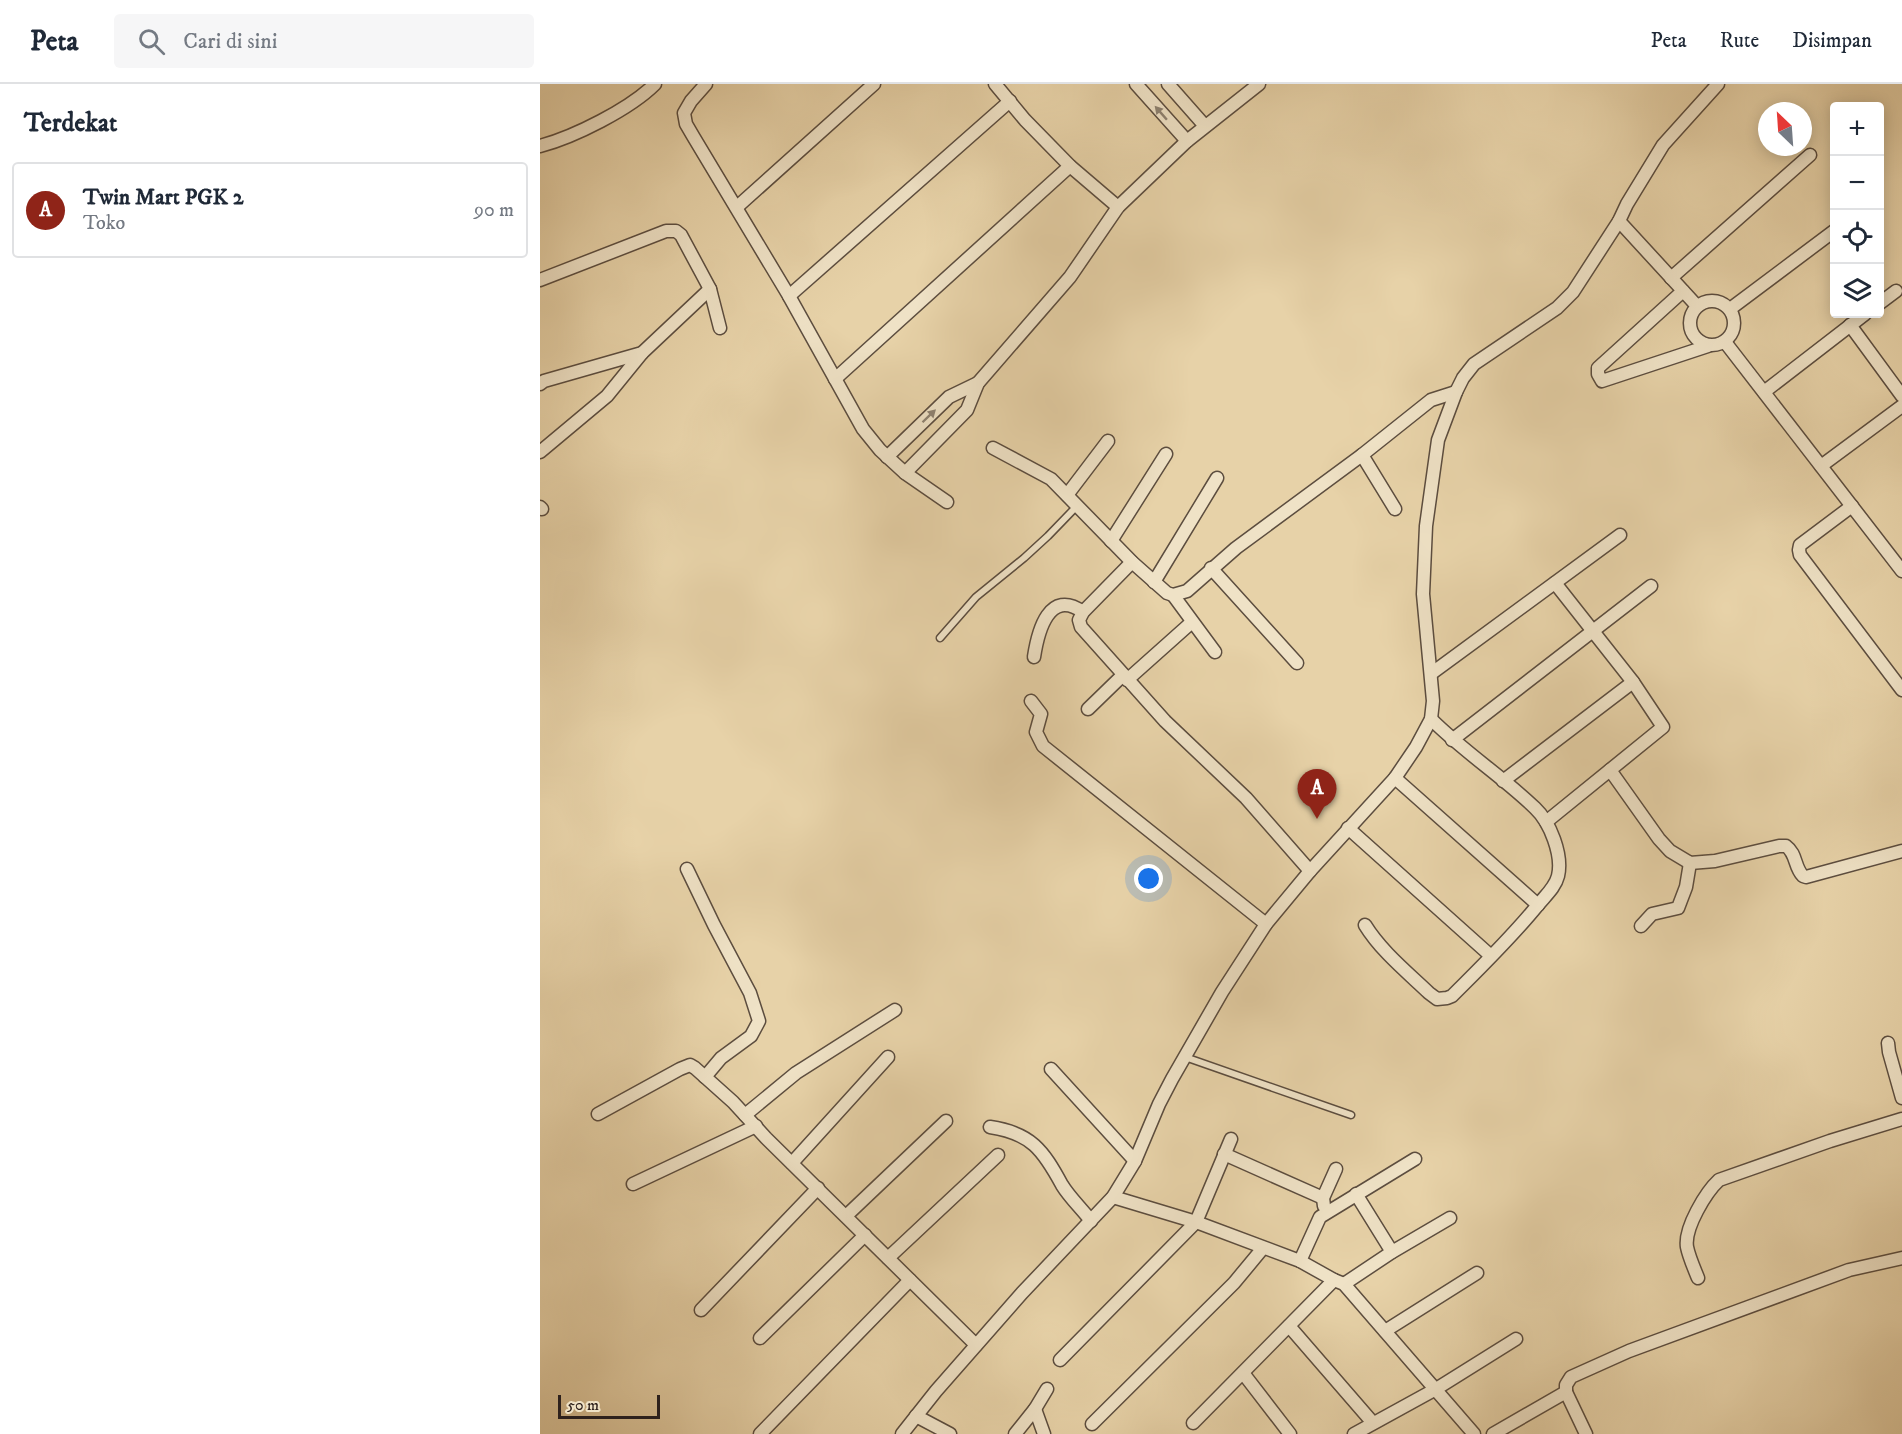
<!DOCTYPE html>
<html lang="id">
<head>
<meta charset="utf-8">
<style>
  body { margin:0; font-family:"IM FELL DW Pica",serif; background:#f6f6f7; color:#1f2937 }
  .controls { position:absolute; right:18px; top:18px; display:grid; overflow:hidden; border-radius:6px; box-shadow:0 3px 15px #0003 }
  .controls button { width:54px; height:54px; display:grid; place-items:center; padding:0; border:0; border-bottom:2px solid #e0e1e3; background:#fff; color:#1f2937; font:30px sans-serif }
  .compass { position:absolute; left:1218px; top:18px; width:54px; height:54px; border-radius:50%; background:#fff; box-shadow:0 3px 15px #0003; rotate:335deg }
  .scale { position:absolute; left:18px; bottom:15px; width:102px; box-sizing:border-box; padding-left:6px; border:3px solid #2e211c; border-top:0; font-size:16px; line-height:21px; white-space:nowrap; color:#2e211c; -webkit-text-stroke:4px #efe2c6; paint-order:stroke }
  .you { position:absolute; left:609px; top:795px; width:21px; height:21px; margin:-15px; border:4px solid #fff; border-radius:50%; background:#1a73e8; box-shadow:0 0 0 9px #1a73e833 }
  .badge { display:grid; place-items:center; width:39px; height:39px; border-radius:50%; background:#8f2418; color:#fff; font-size:20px; font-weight:700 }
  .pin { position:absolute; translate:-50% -50px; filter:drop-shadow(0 2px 3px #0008) }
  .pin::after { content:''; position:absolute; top:32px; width:21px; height:18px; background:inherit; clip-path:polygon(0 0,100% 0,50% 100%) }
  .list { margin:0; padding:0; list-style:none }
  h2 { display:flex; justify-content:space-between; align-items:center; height:78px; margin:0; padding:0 24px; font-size:26px }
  h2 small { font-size:20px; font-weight:400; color:#747a83 }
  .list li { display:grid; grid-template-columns:39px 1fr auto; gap:18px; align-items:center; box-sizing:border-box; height:96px; margin:0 12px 12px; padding:0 12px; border:2px solid #e0e1e3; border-radius:6px }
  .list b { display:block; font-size:22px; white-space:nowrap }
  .list p { margin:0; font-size:20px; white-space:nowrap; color:#747a83 }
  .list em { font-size:20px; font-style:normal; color:#747a83 }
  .icon { flex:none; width:33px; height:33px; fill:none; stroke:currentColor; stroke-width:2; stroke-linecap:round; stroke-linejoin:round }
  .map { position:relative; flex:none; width:1362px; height:1350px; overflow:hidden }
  header { display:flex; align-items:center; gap:36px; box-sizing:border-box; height:84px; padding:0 30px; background:#fff; border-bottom:2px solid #e0e1e3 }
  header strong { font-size:28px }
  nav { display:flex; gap:33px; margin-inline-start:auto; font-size:21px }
  .search { width:420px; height:54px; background:#f6f6f7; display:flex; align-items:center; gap:15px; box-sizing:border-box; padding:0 21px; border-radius:6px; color:#747a83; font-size:22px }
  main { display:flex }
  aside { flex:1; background:#fff }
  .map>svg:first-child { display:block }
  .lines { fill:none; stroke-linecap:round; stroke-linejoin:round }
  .lane-casing { stroke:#5c4d3f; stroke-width:9 }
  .street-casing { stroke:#5c4d3f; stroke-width:15 }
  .lane { stroke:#efe2c6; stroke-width:6 }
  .street { stroke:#efe2c6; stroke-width:12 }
  .oneway { fill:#8e8271 }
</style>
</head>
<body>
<header>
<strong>Peta</strong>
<div class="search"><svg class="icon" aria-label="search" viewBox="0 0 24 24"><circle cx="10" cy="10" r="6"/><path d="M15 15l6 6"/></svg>Cari di sini</div>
<nav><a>Peta</a><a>Rute</a><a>Disimpan</a></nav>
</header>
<main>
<aside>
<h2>Terdekat<small></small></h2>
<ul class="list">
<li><span class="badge">A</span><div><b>Twin Mart PGK 2</b><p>Toko</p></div><em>90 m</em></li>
</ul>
</aside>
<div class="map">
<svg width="1362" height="1350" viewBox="0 0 1362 1350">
  <rect width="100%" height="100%" fill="#e7d2a8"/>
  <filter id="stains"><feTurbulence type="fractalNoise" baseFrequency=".00333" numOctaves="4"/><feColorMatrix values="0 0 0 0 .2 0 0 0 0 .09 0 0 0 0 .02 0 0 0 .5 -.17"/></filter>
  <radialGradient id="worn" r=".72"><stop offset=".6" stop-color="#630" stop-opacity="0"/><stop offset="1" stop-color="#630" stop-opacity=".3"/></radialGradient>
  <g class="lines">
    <defs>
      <g id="lane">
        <polyline points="400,554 436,513 484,474 508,452 537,422"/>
        <polyline points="645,973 811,1031"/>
      </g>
      <g id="street">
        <polyline points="166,0 151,17 144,29 146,40 153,52 249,212 323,345 340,366 365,389 407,418"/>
        <polyline points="455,0 485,36 530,82 578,123"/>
        <polyline points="596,0 647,57"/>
        <polyline points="628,0 665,42"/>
        <path d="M0 62C34 53 90 25 115 0"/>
        <polyline points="197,123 334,0"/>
        <polyline points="1079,137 1157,222"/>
        <polyline points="1131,194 1270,71"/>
        <polyline points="0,196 126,147 136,147 141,151 170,205 180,244"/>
        <polyline points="1143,207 1058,284 1058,290 1062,297 1168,262"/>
        <polyline points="249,212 470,17"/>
        <circle cx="1172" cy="239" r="22"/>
        <polyline points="1340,219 1356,207"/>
        <polyline points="1190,225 1294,147"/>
        <polyline points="1310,241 1362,312"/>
        <polyline points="1185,258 1362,487"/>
        <polyline points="295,295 530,82"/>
        <polyline points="0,300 4,297 102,269 170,205"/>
        <polyline points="1224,308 1325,230"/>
        <polyline points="453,364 511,395 592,478 627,509 633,511 647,507 696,464 822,371 891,316 916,308"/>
        <polyline points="0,368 67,312 102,269"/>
        <polyline points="822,371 855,425"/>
        <polyline points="347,373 409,313 438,299"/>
        <polyline points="1281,382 1362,322"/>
        <polyline points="365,389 427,326 438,299 530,193 578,123 647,57 719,0"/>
        <polyline points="527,411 568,357"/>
        <polyline points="1312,422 1260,461 1259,466 1260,471 1362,606"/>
        <polyline points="0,423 2,425"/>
        <polyline points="571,457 626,370"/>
        <polyline points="592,478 543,528 539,536 541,543 625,637 706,714 770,787"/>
        <polyline points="671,484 757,579"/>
        <polyline points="614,498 677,394"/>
        <polyline points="633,511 675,568"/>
        <path d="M494 573C498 547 509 504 543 528"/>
        <polyline points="892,589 1080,451"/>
        <polyline points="587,596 652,538"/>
        <polyline points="491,617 501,630 496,648 503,662 726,840"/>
        <polyline points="548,625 583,591"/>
        <polyline points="912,656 1111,502"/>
        <path d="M1070 686 1119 755 1130 767 1150 779 1175 777 1239 762H1246C1257 770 1254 783 1263 792L1266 793 1362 767"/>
        <polyline points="855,694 998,821"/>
        <polyline points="963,697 1093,598 1015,499"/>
        <polyline points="1006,738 1123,643 1093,598"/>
        <polyline points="808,744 951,872"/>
        <polyline points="147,785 174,841 210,909 219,937 211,952 181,974 165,993"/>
        <path d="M825 841C841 867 867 888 889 909L897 915 907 914 912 912C942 882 971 854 997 822 1005 812 1015 804 1018 792 1023 771 1010 738 995 724 963 693 924 668 891 635"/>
        <polyline points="1101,842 1112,830 1138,824 1146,803 1150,779"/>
        <polyline points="1348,959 1349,968 1362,1014"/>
        <polyline points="511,985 595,1077"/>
        <polyline points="58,1030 140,985 150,981 155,984 193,1018 226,1054 436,1261"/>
        <polyline points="205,1031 256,989 355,926"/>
        <path d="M450 1043C491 1049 503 1066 522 1101 530 1114 542 1125 551 1137"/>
        <polyline points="684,1070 783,1114"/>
        <polyline points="252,1079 348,973"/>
        <polyline points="93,1100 216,1042"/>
        <polyline points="816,1110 852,1168"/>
        <polyline points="573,1113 656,1138 760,1177 794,1196 804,1200 934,1350"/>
        <polyline points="784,1122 783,1114 796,1085"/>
        <polyline points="306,1132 406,1037"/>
        <polyline points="348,1174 458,1071"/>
        <polyline points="760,1177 780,1133 875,1075"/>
        <path d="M1158 1194C1154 1184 1149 1173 1147 1163 1144 1144 1166 1108 1179 1096L1290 1057 1362 1035"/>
        <polyline points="804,1200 852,1168 910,1134"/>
        <polyline points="161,1226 278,1104"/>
        <polyline points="749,1242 833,1339"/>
        <polyline points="845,1247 937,1189"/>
        <polyline points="220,1254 325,1151"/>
        <polyline points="520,1276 656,1138 691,1055"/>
        <polyline points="703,1289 750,1350"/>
        <polyline points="1026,1308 1046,1350"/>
        <polyline points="495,1325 504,1350"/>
        <polyline points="376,1332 410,1350"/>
        <polyline points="653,1339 794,1196"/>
        <polyline points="552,1340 694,1199 723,1164"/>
        <polyline points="220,1350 370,1196"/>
        <polyline points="362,1350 396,1307 482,1209 573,1113 595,1077 619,1020 632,995 682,908 726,840 770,787 855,694 876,663 891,635 893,617 883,510 886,442 898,356 916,308 923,294 934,280 1017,224 1033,208 1079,137 1087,120 1123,61 1178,0"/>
        <polyline points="475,1350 495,1325 507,1305"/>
        <polyline points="814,1350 896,1305 976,1255"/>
        <polyline points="953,1350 1026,1308 1026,1301 1031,1293 1089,1267 1309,1186 1362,1174"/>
      </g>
    </defs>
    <use href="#lane" class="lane-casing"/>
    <use href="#street" class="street-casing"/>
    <use href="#lane" class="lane"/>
    <use href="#street" class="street"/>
  </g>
  <defs><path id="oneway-solid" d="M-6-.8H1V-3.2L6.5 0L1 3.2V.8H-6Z" transform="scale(1.5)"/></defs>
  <g class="oneway">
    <use href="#oneway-solid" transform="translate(621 29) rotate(-131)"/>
    <use href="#oneway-solid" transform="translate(389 332) rotate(-44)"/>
  </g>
  <rect width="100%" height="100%" filter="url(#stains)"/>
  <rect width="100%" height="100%" fill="url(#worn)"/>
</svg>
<div class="controls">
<button>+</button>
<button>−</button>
<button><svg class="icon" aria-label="locate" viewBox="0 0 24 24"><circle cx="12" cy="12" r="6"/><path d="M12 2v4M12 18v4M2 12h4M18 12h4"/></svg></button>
<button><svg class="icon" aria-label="layers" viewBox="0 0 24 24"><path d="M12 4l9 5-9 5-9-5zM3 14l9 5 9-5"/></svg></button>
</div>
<svg class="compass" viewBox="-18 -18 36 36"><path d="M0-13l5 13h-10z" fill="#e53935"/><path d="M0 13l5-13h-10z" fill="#747a83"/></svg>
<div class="scale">50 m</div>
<div class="you"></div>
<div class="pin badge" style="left:777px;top:735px">A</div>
</div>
</main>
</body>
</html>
